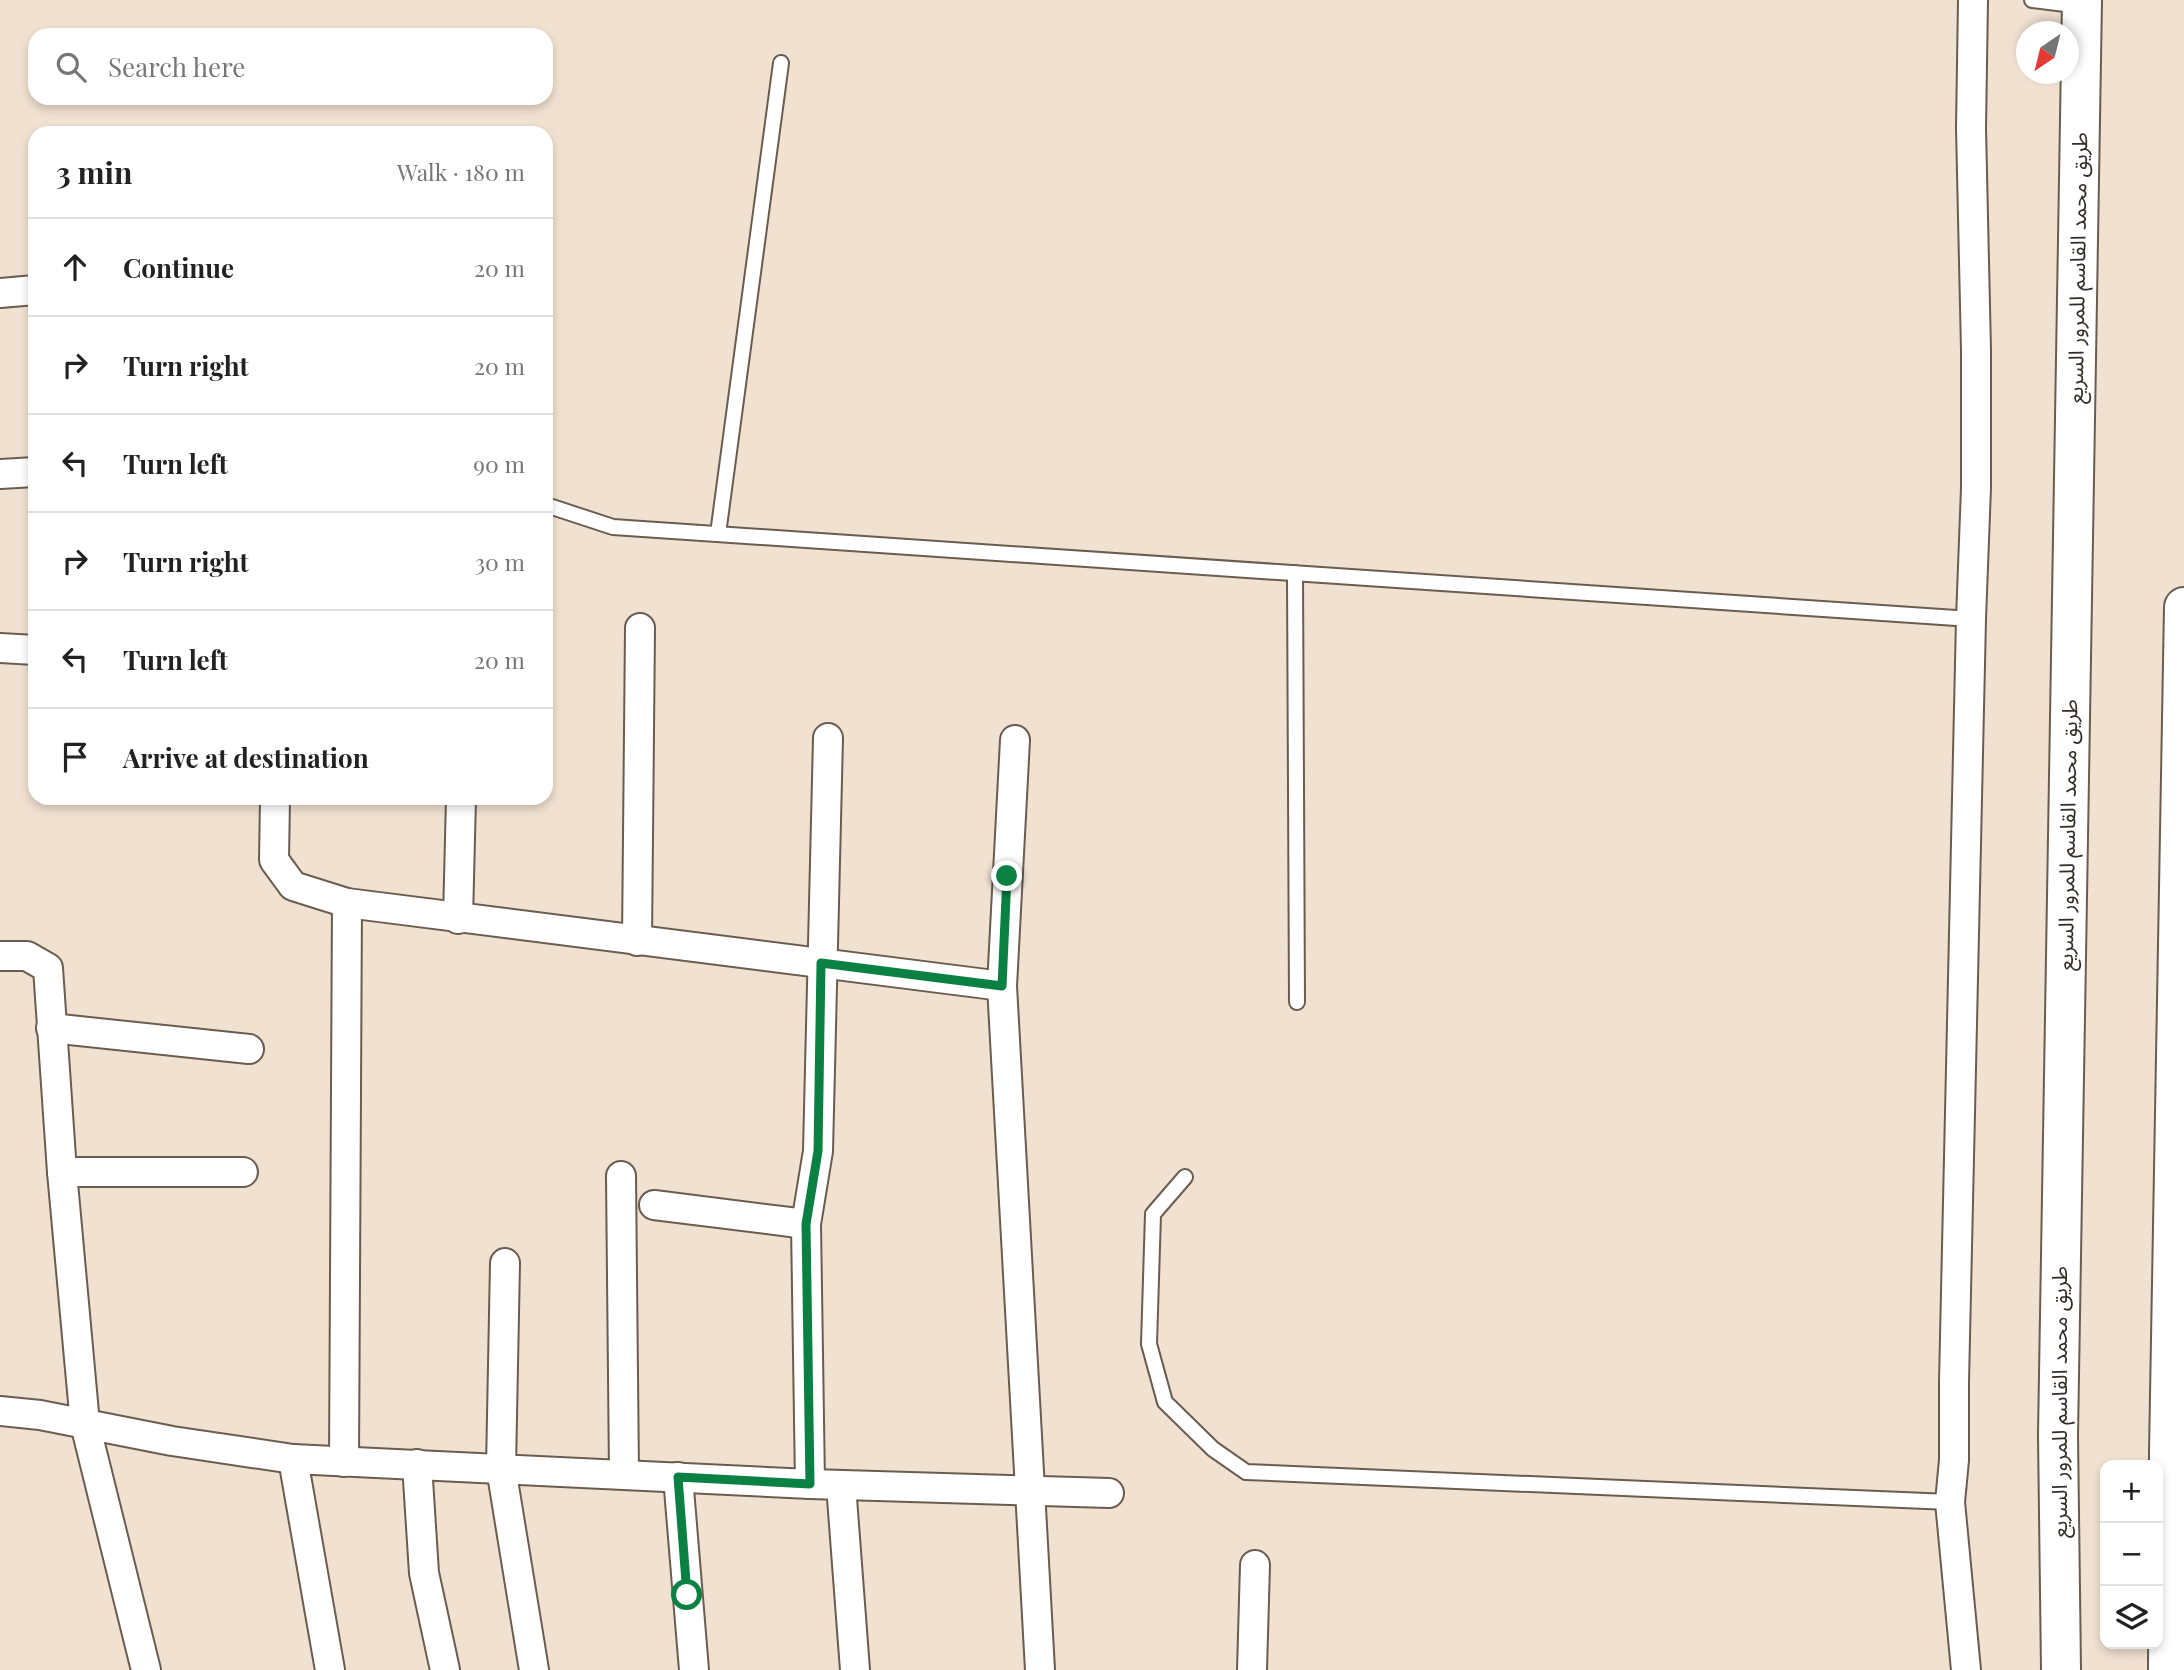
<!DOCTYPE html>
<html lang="en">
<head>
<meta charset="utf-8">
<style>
  body { margin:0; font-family:"Playfair Display","Noto Sans Arabic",serif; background:#f6f6f6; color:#222 }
  .controls { position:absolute; right:21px; bottom:21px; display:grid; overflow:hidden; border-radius:14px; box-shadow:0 4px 10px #0003 }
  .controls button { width:63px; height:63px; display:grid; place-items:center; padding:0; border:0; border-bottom:2px solid #e0e0e0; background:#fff; color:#222; font:35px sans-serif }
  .compass { position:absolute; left:2016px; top:21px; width:63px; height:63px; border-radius:50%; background:#fff; box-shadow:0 4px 10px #0003; rotate:215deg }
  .stop { position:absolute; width:21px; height:21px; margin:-16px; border:5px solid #0b8043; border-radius:50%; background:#fff }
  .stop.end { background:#0b8043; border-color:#fff; box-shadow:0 2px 7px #0008 }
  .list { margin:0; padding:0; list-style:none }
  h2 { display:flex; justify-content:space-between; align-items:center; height:91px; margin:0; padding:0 28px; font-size:30px }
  h2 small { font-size:23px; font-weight:400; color:#767676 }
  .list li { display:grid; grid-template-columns:46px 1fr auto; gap:21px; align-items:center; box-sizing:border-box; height:98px; padding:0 28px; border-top:2px solid #e0e0e0 }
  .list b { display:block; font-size:26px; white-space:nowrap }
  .list em { font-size:23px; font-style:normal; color:#767676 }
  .icon { flex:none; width:38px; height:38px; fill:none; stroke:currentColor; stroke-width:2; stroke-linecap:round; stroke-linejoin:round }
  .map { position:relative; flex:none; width:2184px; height:1670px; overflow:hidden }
  .search { position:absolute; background:#fff; box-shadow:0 4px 10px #0003; left:28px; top:28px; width:525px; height:77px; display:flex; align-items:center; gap:18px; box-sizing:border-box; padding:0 24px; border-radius:21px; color:#767676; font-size:26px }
  .panel { position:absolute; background:#fff; box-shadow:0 4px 10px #0003; left:28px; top:126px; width:525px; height:679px; border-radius:21px }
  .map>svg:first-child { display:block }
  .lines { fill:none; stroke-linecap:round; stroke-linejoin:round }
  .service-casing { stroke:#6a5d4f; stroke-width:18 }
  .minor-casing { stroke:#6a5d4f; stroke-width:32 }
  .motorway-casing { stroke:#6a5d4f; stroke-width:42 }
  .service { stroke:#fff; stroke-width:14 }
  .minor { stroke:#fff; stroke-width:28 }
  .motorway { stroke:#fff; stroke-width:38 }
  .route { stroke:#0b8043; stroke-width:9 }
  .labels { text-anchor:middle; stroke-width:5; stroke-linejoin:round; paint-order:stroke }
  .street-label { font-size:21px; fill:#332d27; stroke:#fff }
</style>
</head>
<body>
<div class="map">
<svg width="2184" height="1670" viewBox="0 0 2184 1670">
  <rect width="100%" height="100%" fill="#f1e1d1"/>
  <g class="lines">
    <defs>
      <g id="service">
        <polyline points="2032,0 2081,6"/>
        <polyline points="546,505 613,527 1971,619"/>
        <polyline points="718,534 781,63"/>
        <polyline points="1295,573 1297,1002"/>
        <polyline points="1185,1177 1153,1214 1149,1344 1165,1402 1213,1449 1246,1472 1950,1502"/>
      </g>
      <g id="minor">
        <polyline points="0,293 35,290"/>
        <polyline points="0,474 35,472"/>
        <polyline points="0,648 35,650"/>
        <polyline points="1015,740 1002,986 1040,1670"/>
        <polyline points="275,798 274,860 293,886 347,903 1002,986"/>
        <polyline points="458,919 461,798"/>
        <polyline points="637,941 640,628"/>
        <polyline points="0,956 27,956 48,968 62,1172 85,1424 146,1670"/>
        <polyline points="51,1028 249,1049"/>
        <polyline points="62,1172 243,1172"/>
        <polyline points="621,1176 624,1474"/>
        <polyline points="654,1205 806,1224"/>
        <polyline points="505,1263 501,1468 534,1670"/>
        <polyline points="0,1411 40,1415 172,1441 293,1459 810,1484 1109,1493"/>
        <polyline points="293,1459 330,1670"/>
        <polyline points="344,1462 347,903"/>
        <polyline points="417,1464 424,1573 445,1670"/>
        <polyline points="678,1477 694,1670"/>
        <polyline points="810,1484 806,1224 818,1151 828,738"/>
        <polyline points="841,1485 855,1670"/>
        <polyline points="1252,1670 1255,1565"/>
        <polyline points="1966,1670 1950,1502 1954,1460 1954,1382 1971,619 1976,488 1976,350 1971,128 1973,0"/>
      </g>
      <g id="motorway">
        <polyline points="2061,1670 2058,1435 2082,0"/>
        <polyline points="2168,1670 2169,1452 2184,607"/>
      </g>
    </defs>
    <use href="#service" class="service-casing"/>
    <use href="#minor" class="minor-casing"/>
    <use href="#motorway" class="motorway-casing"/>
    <use href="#service" class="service"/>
    <use href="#minor" class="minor"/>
    <use href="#motorway" class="motorway"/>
  </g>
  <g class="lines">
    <polyline class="route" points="687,1595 678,1477 810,1484 806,1224 818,1151 821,963 1002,986 1007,876"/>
  </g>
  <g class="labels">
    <g class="street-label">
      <text transform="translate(2078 268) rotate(-89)" y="7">طريق محمد القاسم للمرور السريع</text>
      <text transform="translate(2068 835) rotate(-89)" y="7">طريق محمد القاسم للمرور السريع</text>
      <text transform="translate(2060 1402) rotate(-90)" y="7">طريق محمد القاسم للمرور السريع</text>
    </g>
  </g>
</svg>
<div class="controls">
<button>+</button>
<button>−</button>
<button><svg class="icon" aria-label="layers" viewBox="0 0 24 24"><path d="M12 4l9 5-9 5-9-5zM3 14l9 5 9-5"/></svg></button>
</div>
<svg class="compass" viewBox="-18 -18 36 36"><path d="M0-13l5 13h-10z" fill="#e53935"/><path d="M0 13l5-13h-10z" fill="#767676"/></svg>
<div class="stop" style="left:687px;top:1595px"></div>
<div class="stop end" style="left:1007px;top:876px"></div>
<div class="search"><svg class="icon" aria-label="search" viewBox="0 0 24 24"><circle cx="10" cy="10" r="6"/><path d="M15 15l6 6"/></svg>Search here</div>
<section class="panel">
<h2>3 min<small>Walk · 180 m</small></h2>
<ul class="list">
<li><svg class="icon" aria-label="ahead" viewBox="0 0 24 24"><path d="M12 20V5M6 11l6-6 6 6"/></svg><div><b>Continue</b></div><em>20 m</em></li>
<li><svg class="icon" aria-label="right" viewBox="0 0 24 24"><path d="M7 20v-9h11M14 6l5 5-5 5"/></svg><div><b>Turn right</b></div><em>20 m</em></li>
<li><svg class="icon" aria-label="left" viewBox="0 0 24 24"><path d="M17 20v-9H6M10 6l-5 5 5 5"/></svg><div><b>Turn left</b></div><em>90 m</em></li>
<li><svg class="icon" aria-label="right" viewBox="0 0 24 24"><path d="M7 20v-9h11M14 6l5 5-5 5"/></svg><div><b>Turn right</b></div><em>30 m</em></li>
<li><svg class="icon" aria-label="left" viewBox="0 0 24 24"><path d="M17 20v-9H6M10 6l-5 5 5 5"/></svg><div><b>Turn left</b></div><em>20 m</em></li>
<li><svg class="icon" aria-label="arrive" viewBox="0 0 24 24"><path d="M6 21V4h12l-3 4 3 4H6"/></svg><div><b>Arrive at destination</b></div></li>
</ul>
</section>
</div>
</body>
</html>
